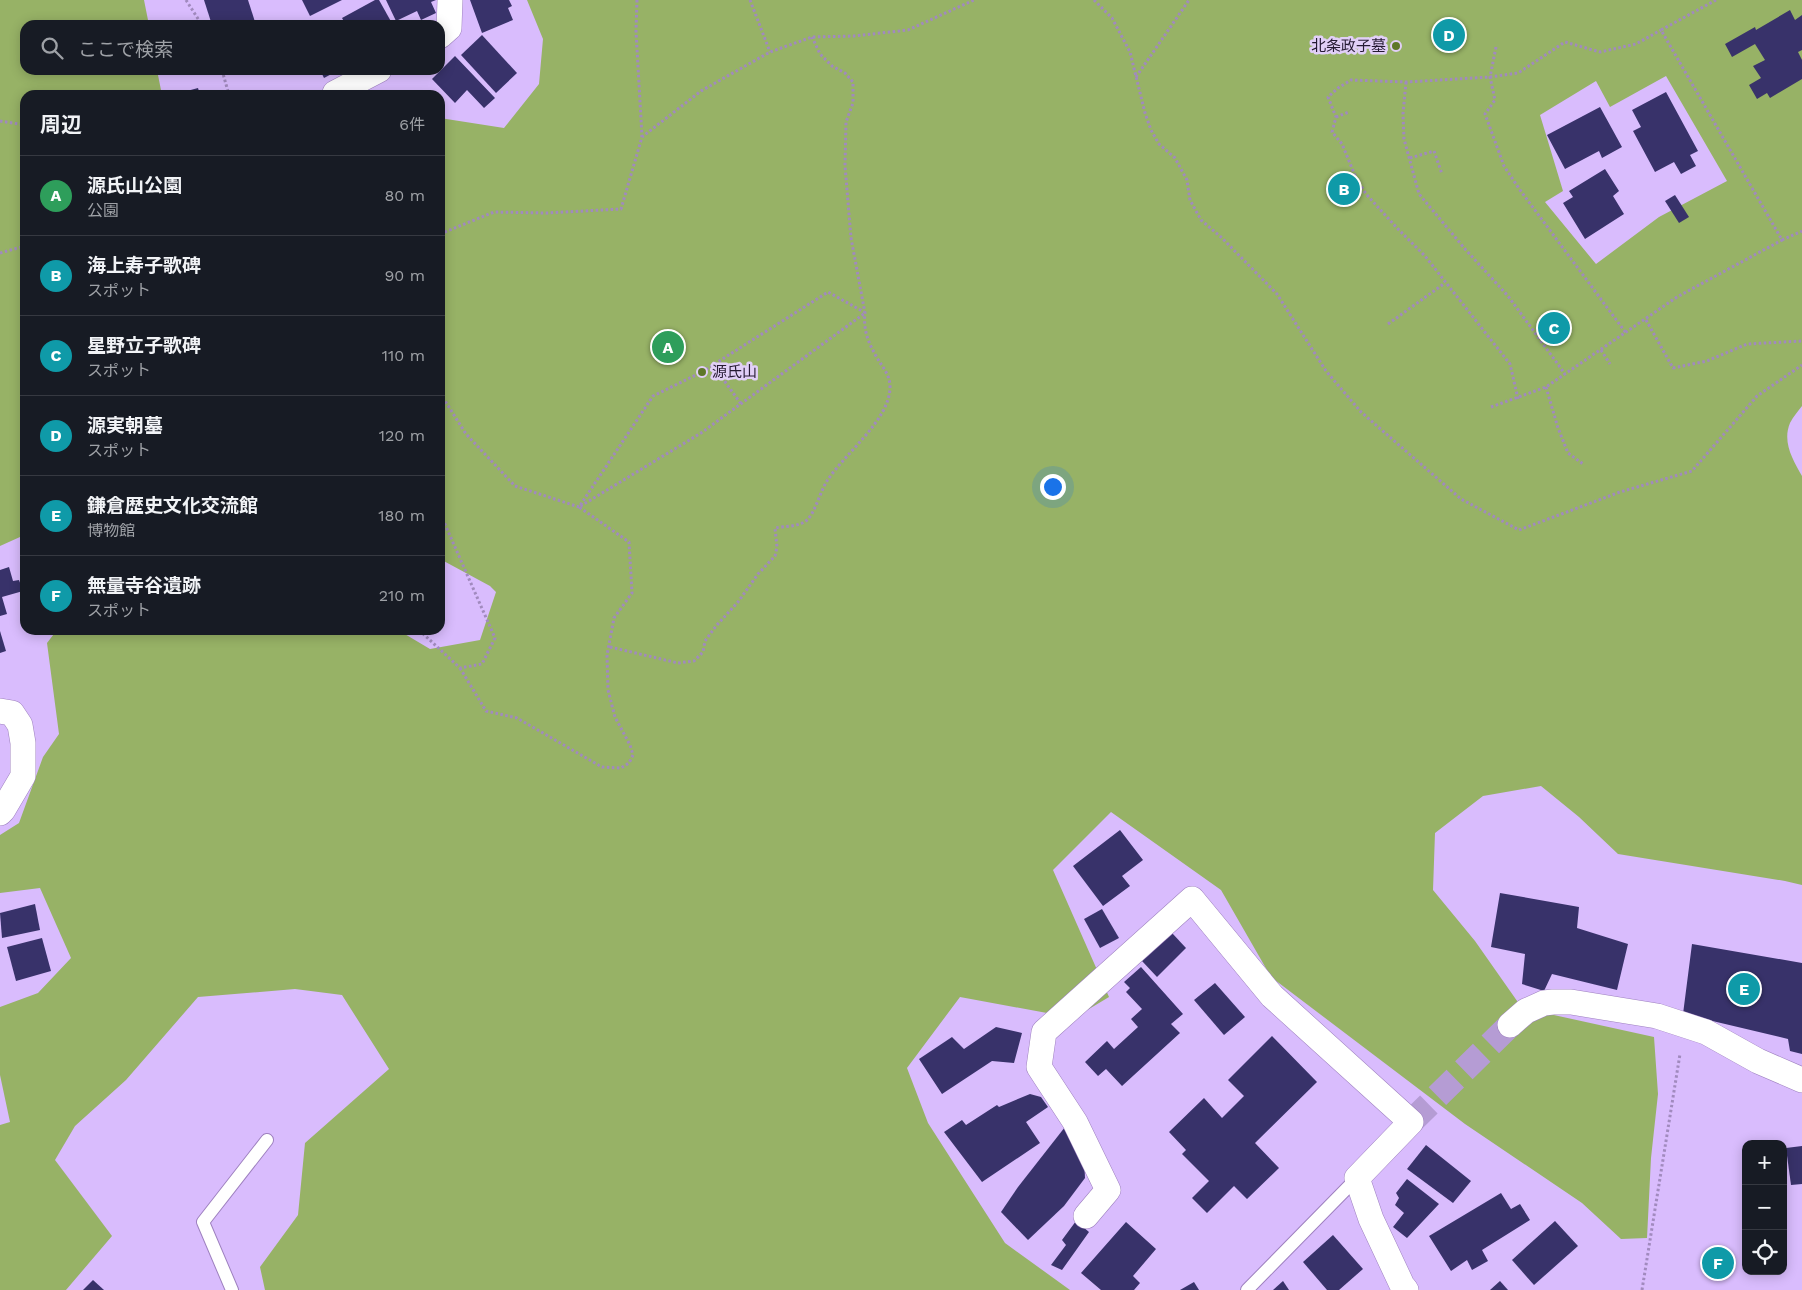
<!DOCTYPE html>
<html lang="ja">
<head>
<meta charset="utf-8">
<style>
  body { margin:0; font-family:"Work Sans","Noto Sans JP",sans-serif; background:#20242c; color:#f1f3f6 }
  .controls { position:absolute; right:15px; bottom:15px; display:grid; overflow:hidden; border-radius:10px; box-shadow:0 2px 12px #0003 }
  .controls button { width:45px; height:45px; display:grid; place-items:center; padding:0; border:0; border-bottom:1px solid #363941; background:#171b24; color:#f1f3f6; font:25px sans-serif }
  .you { position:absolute; left:1052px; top:486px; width:18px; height:18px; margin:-12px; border:4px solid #fff; border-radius:50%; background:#1a73e8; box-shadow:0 0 0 8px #1a73e833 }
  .badge { display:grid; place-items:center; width:32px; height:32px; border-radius:50%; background:#1a73e8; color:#fff; font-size:16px; font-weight:700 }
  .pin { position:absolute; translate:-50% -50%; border:2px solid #fff; box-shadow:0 1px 5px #0006 }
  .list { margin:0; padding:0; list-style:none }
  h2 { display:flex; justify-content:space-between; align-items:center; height:65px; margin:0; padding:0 20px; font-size:21px }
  h2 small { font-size:16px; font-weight:400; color:#9ea1a6 }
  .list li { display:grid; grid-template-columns:32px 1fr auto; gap:15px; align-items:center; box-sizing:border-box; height:80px; padding:0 20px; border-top:1px solid #363941 }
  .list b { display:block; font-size:19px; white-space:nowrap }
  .list p { margin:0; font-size:16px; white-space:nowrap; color:#9ea1a6 }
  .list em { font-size:16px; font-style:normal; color:#9ea1a6 }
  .icon { flex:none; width:28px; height:28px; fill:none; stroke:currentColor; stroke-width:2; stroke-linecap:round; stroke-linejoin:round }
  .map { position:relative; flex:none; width:1802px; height:1290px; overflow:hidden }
  .search { position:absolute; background:#171b24; box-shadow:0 2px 12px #0003; left:20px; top:20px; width:425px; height:55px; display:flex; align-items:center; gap:12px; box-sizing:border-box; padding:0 18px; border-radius:15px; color:#9ea1a6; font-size:19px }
  .panel { position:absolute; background:#171b24; box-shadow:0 2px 12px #0003; left:20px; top:90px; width:425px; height:545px; border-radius:15px }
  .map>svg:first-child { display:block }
  .green { fill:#97b266; fill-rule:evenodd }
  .building { fill:#38326a }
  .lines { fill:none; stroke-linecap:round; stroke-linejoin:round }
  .street-tunnel { stroke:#b59cd4; stroke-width:25; stroke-dasharray:25 12; stroke-linecap:butt }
  .lane-casing { stroke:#9e81bf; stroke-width:14 }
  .street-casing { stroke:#9e81bf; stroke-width:26 }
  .path { stroke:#a18abe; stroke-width:3; stroke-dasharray:2.5 2.5; stroke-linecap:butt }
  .lane { stroke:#fff; stroke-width:12 }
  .street { stroke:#fff; stroke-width:25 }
  .poi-dot { fill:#5e7729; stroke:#e1cff7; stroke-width:2 }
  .labels { text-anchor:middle; stroke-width:5; stroke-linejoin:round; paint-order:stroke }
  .poi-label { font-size:15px; fill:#251a32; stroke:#e1cff7; text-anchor:end }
</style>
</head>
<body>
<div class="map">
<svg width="1802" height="1290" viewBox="0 0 1802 1290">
  <rect width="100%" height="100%" fill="#d9bcfd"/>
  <g class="green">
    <polygon points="0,0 144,0 149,25 25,25 25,70 157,70 162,95 25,95 25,536 20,537 0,546"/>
    <path d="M527 0H1802V406C1798 411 1793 417 1790 423 1782 442 1793 460 1802 476V885L1785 881 1618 854 1579 817 1541 786 1483 796 1435 833 1433 890 1475 941 1522 1008 1654 1037 1658 1094 1651 1158 1647 1238 1621 1239 1582 1203 1465 1124 1271 977 1221 890 1111 812 1053 870 1109 997 1074 1018 960 997 907 1068 928 1123 1005 1243 1070 1290H265L260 1267 298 1215 305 1143 389 1069 342 995 295 989 198 997 126 1080 75 1126 55 1160 112 1236 66 1290H0V1125L10 1122 0 1075V1007L38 993 71 958 40 888 0 893V835L19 823 43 757 59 734 47 643 57 630H398L430 649 480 640 496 592 490 586 440 559V118L504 128 539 84 543 39ZM1666 76 1727 181 1659 217 1596 264 1545 202 1563 191 1540 115 1596 81 1610 107Z"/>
  </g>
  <g class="building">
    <polygon points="204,0 248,0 256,25 212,25"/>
    <polygon points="302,0 342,0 310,16"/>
    <polygon points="375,0 379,0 393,25 346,25 342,18"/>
    <polygon points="386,0 436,0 431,2 436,13 421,20 417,11 396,21"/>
    <polygon points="470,0 509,0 512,6 508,8 513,20 482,33"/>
    <polygon points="1790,10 1795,20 1802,15 1802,50 1798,52 1802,60 1802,79 1770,98 1767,93 1757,99 1749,85 1761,78 1753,66 1765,60 1755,44 1732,57 1725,44 1755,27 1756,30"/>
    <polygon points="482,35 517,73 496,93 461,55"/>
    <polygon points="455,56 495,98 484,108 467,90 455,103 432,79"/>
    <polygon points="320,70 339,70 324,78"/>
    <polygon points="198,88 200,95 176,95 176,94"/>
    <polygon points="1666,92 1698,151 1690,155 1696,166 1681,174 1674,162 1655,172 1633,131 1641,127 1632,110"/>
    <polygon points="1600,107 1622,147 1602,158 1599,151 1565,169 1547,135"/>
    <polygon points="1605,169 1619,191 1613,196 1624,214 1585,239 1563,203 1573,197 1569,191"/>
    <polygon points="1675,195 1689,217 1679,223 1665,201"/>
    <polygon points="9,567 13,581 19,580 23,591 2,597 7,614 0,616 0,570"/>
    <polygon points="0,631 6,651 0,653"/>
    <polygon points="1120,830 1143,860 1122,876 1130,886 1103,906 1073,866"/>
    <polygon points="1500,893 1579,907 1577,928 1628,944 1617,990 1552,974 1544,991 1522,984 1525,954 1491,947"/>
    <polygon points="35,904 40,930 2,938 0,913"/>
    <polygon points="1102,909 1119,938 1100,948 1084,919"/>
    <polygon points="1172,933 1186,948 1157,977 1142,961"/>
    <polygon points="42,938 51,971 16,981 7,947"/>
    <polygon points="1692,944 1802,963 1802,1054 1790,1051 1788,1039 1683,1014"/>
    <polygon points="1141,967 1183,1014 1171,1024 1180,1033 1122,1086 1106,1069 1098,1076 1085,1062 1107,1041 1114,1049 1138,1027 1131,1019 1142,1009 1126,992 1130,988 1124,982"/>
    <polygon points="1215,983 1245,1017 1224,1035 1194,1000"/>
    <polygon points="996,1027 1022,1033 1014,1063 992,1061 942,1094 919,1059 952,1037 964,1049"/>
    <polygon points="1272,1036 1317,1082 1255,1143 1279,1168 1247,1199 1234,1186 1207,1213 1192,1198 1209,1181 1182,1154 1186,1150 1169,1132 1204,1098 1222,1118 1244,1096 1228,1080"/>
    <polygon points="1030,1094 1041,1097 1048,1107 1026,1122 1040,1143 982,1182 944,1132 962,1120 966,1125 997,1105 999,1107"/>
    <polygon points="1065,1127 1084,1158 1085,1178 1064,1206 1028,1240 1001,1212 1018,1187"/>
    <polygon points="1426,1145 1471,1181 1453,1203 1407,1169"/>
    <polygon points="1802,1146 1802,1184 1791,1185 1786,1148"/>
    <polygon points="1407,1179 1439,1204 1407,1238 1393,1227 1404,1213 1395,1205 1399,1198 1396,1193"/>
    <polygon points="1501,1193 1511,1209 1520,1204 1530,1220 1482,1250 1488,1261 1472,1270 1467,1260 1451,1271 1429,1236"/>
    <polygon points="1076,1221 1089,1232 1062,1270 1051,1265 1066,1245 1062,1240"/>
    <polygon points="1555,1221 1578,1246 1534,1285 1512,1260"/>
    <polygon points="1126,1222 1156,1249 1133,1276 1140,1283 1134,1290 1101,1290 1081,1273"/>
    <polygon points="1333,1235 1363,1269 1339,1290 1327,1290 1303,1262"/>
    <polygon points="93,1280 104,1290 83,1290"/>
    <polygon points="1283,1281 1289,1290 1273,1290"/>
    <polygon points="1500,1281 1508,1290 1490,1290"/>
    <polygon points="1194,1282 1199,1290 1180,1290"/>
  </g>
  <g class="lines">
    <polyline class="street-tunnel" points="1411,1122 1510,1025"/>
    <defs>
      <g id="lane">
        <polyline points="232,1290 203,1222 267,1140"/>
        <polyline points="1247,1290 1357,1178"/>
      </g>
      <g id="street">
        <polyline points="440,36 449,28 450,0"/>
        <polyline points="335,93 379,70"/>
        <polyline points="0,711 12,713 20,725 23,743 23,776 3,810 0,813"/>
        <polyline points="1510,1025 1526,1011 1544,1003 1553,1002 1571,1002 1657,1016 1706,1032 1758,1061 1802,1080"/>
        <polyline points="1086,1216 1108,1190 1075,1122 1039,1067 1044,1032 1192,899 1272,996 1411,1122 1357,1178 1371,1219 1402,1285 1406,1290"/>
      </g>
    </defs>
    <use href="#lane" class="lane-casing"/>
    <use href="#street" class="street-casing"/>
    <g class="path">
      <polyline points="186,0 202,25"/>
      <polyline points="637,0 636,31 642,137"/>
      <polyline points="750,0 770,52"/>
      <polyline points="1094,0 1112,18 1130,52 1145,113 1151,130 1159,144 1175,158 1187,180 1190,200 1201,220 1222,238 1277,294 1326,371 1361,412 1461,499 1519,530 1620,492 1692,471 1757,396 1802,365"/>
      <polyline points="1716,0 1661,30 1782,240 1802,231"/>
      <polyline points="1496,47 1490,77 1495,100 1485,114 1504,166 1520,190 1626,333"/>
      <polyline points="222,70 229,95"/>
      <polyline points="1136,77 1189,0"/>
      <polyline points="1406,82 1403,114 1404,139 1419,194 1465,249 1508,296 1565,374"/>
      <polyline points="1336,117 1349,112"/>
      <polyline points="0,121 25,125"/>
      <polyline points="1410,158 1434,151 1442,174"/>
      <polyline points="440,234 494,212 546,213 621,209 642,137 701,91 770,52 812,37 854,36 908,30 974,0"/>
      <polyline points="0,253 25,246"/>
      <polyline points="1646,320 1673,368 1707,361 1747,344 1802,341"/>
      <polyline points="1388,324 1445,283"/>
      <polyline points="1601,350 1610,364"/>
      <polyline points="713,365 741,404"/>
      <polyline points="1546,387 1558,428 1568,453 1583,464"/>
      <polyline points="440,393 466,434 515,486 579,507 653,396 702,372 828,292 864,312"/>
      <polyline points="1518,399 1510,364 1425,256 1397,228 1366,194 1356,178 1342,144 1332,132 1336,117 1328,97 1338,88 1351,80 1406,82 1490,77 1518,73 1565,42 1600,52 1636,44 1661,30"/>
      <polyline points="1491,407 1546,387 1677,297 1782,240"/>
      <polyline points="419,630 460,668 482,664 495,638 440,513"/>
      <path d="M610 647 678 663 694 661 703 652 705 641 716 626 738 602 758 574 775 556 777 547 775 528C784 526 801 527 808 519 816 510 820 492 827 481 844 454 890 420 890 387 890 374 882 367 876 356 868 342 863 329 865 313L851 238 845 166 846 122 853 103V82L845 73 832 66 820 54 812 37"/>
      <polyline points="460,668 486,711 517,718 602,767 621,768 629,763 633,755 630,745 615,717 608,690 607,655 614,618 632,593 629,542 579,507 701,433 865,313"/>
      <polyline points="1642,1290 1680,1054"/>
    </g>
    <use href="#lane" class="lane"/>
    <use href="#street" class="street"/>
  </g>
  <g class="poi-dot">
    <circle cx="1396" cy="46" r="5"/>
    <circle cx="702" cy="372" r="5"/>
  </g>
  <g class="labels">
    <g class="poi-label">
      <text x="1386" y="51">北条政子墓</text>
      <text x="712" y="377" text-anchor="start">源氏山</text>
    </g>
  </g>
</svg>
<div class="controls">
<button>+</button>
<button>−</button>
<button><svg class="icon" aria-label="locate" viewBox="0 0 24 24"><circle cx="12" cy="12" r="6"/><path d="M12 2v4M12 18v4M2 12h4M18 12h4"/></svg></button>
</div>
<div class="you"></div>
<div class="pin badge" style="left:668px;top:347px;background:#2e9e5b">A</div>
<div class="pin badge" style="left:1344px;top:189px;background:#0f9aa8">B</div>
<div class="pin badge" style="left:1554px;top:328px;background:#0f9aa8">C</div>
<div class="pin badge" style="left:1449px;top:35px;background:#0f9aa8">D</div>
<div class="pin badge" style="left:1744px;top:989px;background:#0f9aa8">E</div>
<div class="pin badge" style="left:1718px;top:1263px;background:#0f9aa8">F</div>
<div class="search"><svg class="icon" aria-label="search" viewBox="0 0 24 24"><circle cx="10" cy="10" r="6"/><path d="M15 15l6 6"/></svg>ここで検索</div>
<section class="panel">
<h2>周辺<small>6件</small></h2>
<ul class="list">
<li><span class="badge" style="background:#2e9e5b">A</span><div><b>源氏山公園</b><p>公園</p></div><em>80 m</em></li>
<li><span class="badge" style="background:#0f9aa8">B</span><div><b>海上寿子歌碑</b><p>スポット</p></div><em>90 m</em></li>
<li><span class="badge" style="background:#0f9aa8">C</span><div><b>星野立子歌碑</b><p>スポット</p></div><em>110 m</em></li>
<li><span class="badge" style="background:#0f9aa8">D</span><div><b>源実朝墓</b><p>スポット</p></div><em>120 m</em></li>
<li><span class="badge" style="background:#0f9aa8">E</span><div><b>鎌倉歴史文化交流館</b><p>博物館</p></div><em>180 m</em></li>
<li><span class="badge" style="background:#0f9aa8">F</span><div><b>無量寺谷遺跡</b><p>スポット</p></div><em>210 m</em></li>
</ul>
</section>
</div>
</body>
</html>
